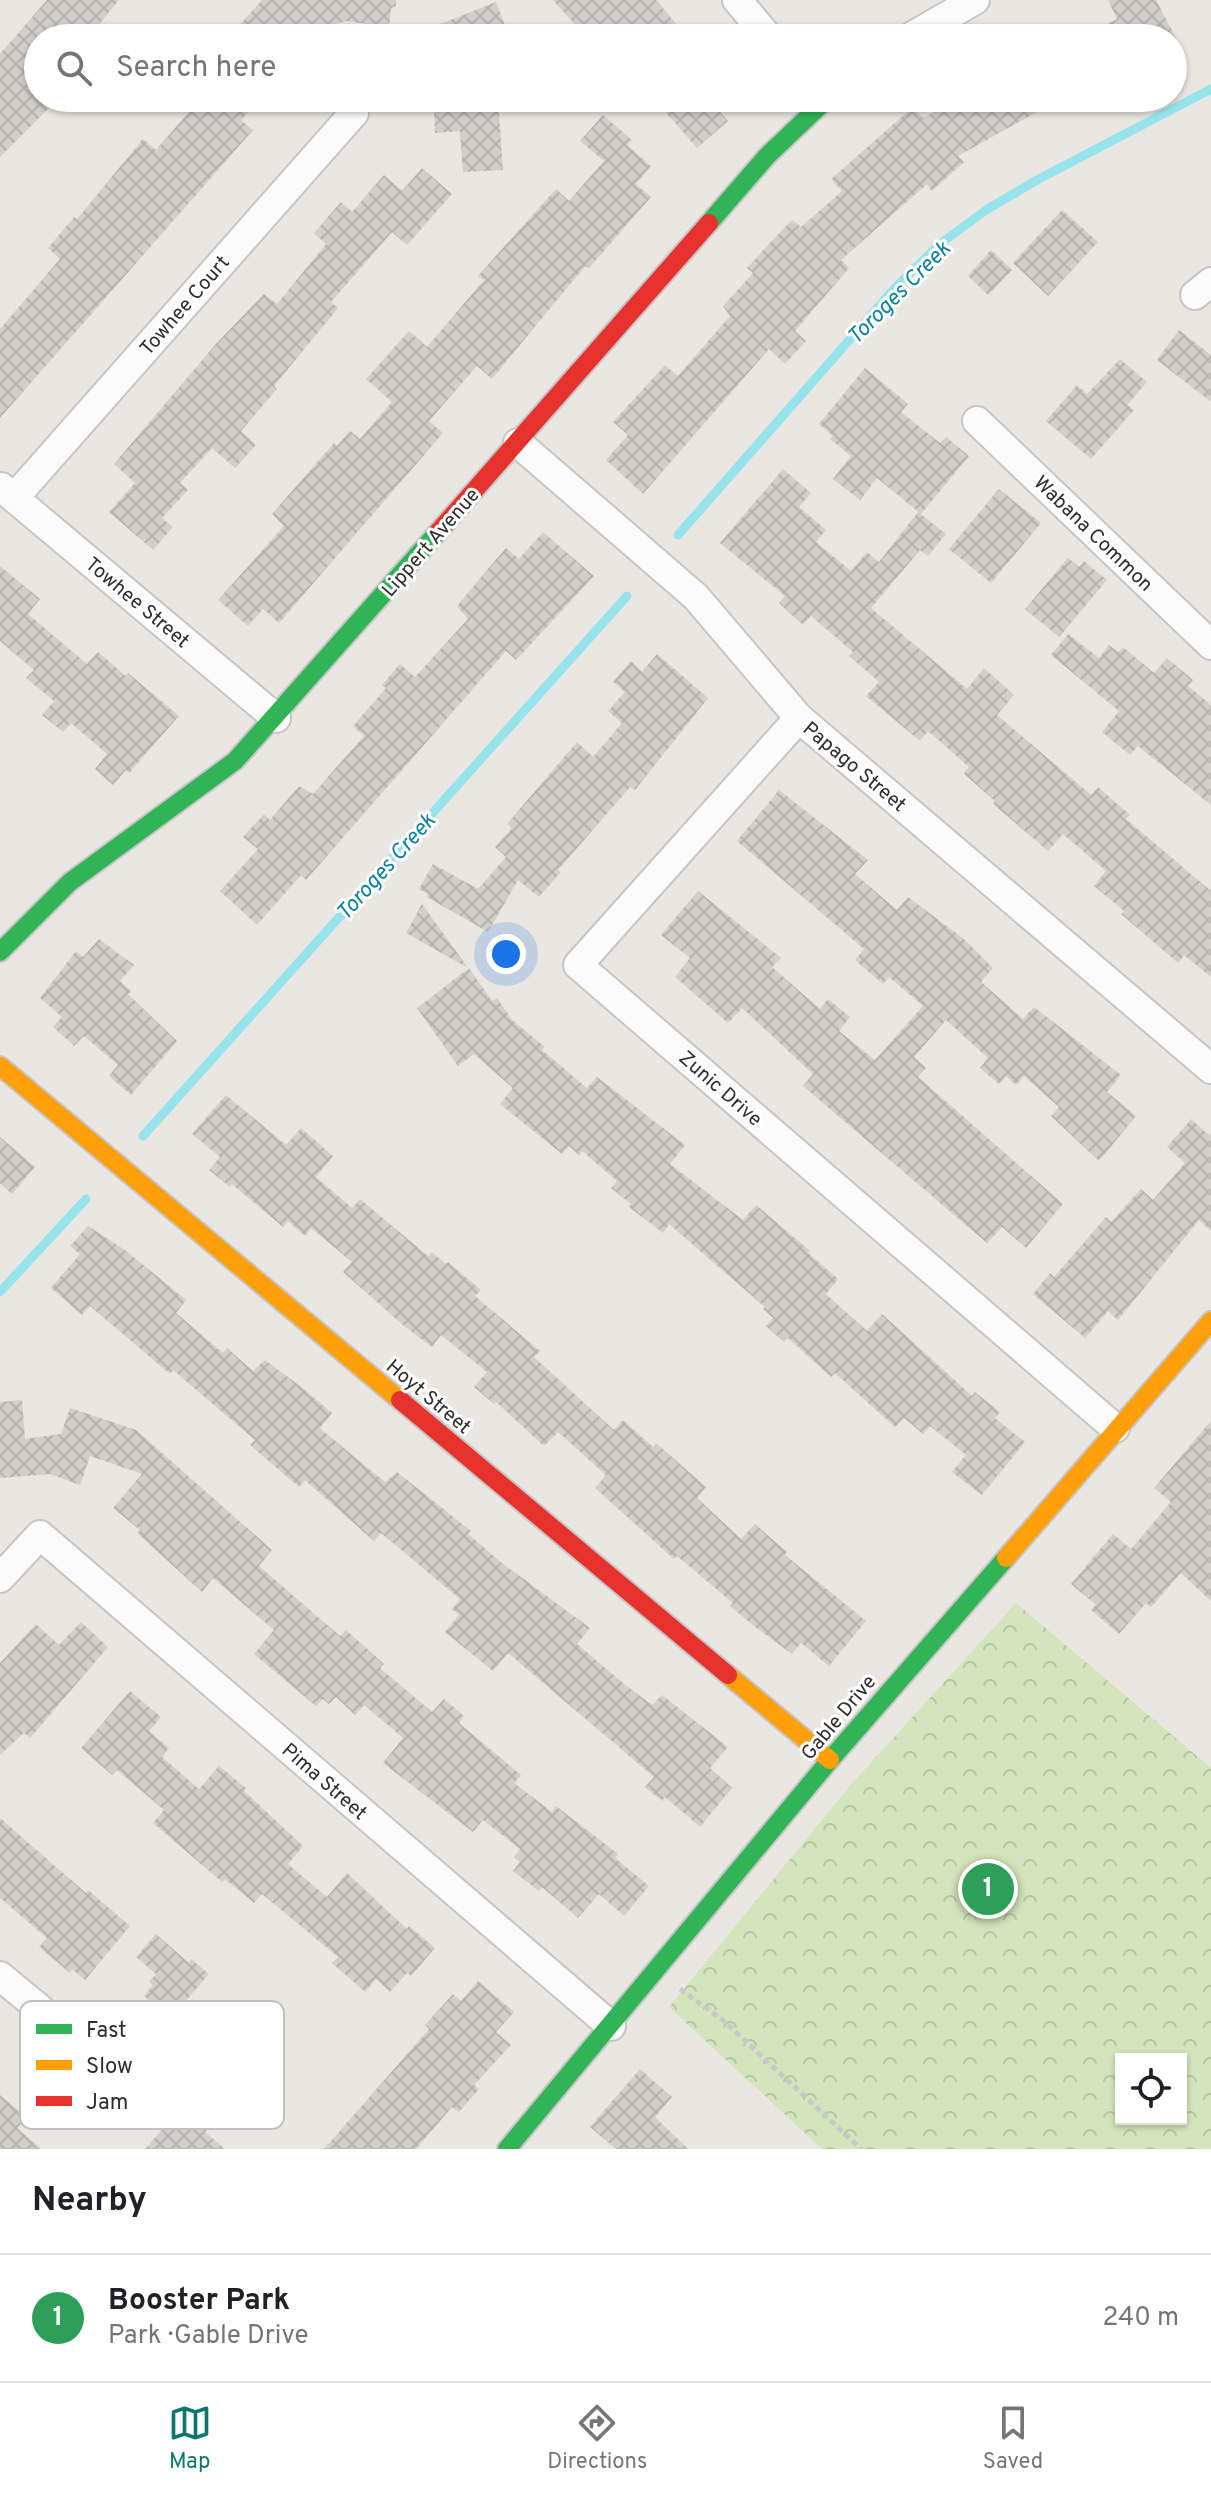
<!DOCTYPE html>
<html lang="en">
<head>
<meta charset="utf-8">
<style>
  body { margin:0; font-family:Overpass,sans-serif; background:#f2f2f2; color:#202124 }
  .controls { position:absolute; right:24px; bottom:24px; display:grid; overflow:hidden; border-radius:0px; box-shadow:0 2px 6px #0004 }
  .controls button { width:72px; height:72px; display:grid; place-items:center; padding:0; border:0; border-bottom:2px solid #e0e0e0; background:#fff; color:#202124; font:40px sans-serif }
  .you { position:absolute; left:506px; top:954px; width:28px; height:28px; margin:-20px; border:6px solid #fff; border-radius:50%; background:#1a73e8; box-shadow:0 0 0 12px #1a73e833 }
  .badge { display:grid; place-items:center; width:52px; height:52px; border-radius:50%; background:#0f766e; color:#fff; font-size:26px; font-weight:700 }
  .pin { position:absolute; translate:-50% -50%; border:4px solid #fff; box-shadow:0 2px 8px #0006 }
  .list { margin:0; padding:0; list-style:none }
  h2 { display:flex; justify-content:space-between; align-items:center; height:104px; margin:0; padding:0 32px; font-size:34px }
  h2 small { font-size:26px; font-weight:400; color:#757577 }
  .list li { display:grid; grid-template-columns:52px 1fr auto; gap:24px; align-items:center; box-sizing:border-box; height:128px; padding:0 32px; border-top:2px solid #e0e0e0 }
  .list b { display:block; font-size:30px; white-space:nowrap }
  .list p { margin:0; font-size:26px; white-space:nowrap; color:#757577 }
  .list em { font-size:26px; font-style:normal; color:#757577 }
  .icon { flex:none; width:44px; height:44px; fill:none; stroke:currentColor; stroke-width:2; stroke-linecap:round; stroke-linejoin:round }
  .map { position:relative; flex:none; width:1211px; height:2149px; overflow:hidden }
  .search { position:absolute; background:#fff; box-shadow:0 2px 6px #0004; left:24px; right:24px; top:24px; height:88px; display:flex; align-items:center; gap:20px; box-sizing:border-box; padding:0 28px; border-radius:44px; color:#757577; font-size:30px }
  .sheet { height:232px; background:#fff }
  nav { display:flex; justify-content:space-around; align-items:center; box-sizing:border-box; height:112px; border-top:2px solid #e0e0e0; background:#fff; font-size:22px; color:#757577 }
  nav a { display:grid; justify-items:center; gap:4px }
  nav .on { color:#0f766e }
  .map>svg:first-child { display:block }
  .park { fill:url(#park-crowns); fill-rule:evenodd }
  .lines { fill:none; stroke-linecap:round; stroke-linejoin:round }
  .stream { stroke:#96e3ec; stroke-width:9 }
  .building { fill:url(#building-cross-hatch) }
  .street-casing { stroke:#c6c5c5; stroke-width:32 }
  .fast-casing { stroke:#c6c5c5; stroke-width:22 }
  .slow-casing { stroke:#c6c5c5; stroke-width:22 }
  .jam-casing { stroke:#c6c5c5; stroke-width:22 }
  .path { stroke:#c8c8c8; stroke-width:5; stroke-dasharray:6 4; stroke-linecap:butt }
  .street { stroke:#fcfbfb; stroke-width:28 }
  .fast { stroke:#30b455; stroke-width:18 }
  .slow { stroke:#ff9f0a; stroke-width:18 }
  .jam { stroke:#e5322d; stroke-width:18 }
  .labels { text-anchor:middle; stroke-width:6; stroke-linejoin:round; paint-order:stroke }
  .street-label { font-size:20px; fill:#2d2d2d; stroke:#fff }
  .water-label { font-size:22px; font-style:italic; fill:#0b7f9b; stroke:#fff }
  .key { fill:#fff; stroke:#c0c0c0; stroke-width:2 }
  .key-label { font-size:22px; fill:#2d2d2d }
</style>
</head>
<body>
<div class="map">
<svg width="1211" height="2149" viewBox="0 0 1211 2149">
  <defs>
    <pattern id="park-crowns" width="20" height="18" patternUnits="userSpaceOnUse" patternTransform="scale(2)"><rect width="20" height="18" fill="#d3e5bb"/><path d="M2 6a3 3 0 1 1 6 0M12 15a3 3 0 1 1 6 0" fill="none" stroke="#b5c5a1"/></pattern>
    <pattern id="building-cross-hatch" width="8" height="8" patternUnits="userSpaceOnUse" patternTransform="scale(2)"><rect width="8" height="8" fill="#d2cfcb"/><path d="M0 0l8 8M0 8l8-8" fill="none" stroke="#b5b2af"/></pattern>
  </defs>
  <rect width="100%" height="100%" fill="#eae6e2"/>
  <path class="park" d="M1016 1603 1211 1768V2149H822L669 2007 849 1787ZM1121 2059H1181V2119H1121Z"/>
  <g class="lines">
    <g class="stream">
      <polyline points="678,535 895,288 940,244 986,210 1037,180 1211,89"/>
      <polyline points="143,1136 627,596"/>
      <polyline points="0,1292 86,1199"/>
    </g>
  </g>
  <g class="building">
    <polygon points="47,0 119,0 88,38 38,38 38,98 59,98 0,157 0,54"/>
    <polygon points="262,0 396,0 396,6 391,8 389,27 346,21 287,38 228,38"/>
    <polygon points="553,0 656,0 688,38 610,38 597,23 584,35"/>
    <polygon points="1108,0 1156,0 1176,38 1080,38 1117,19"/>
    <polygon points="496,2 508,33 495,38 405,38"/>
    <polygon points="201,98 261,98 241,120 253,130 0,418 0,329 60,259 48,248 74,217 77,219 143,139 156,150"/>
    <polygon points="653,98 708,98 728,121 697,148"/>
    <polygon points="959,98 1062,98 958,156 964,162 932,191 927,184 841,260 849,268 795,331 806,341 785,364 769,349 643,494 606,460 628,435 613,422 665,365 678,376 730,316 723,306 753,273 747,268 769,244 792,220 801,227 842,191 831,179 913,107 923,118"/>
    <polygon points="498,101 503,170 463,172 460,131 435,133 434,105"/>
    <polygon points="603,115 632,140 627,145 651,166 636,184 651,197 589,268 586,266 570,284 492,379 477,366 429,421 443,433 279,623 263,609 248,626 218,600 284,526 272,514 334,443 337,446 350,431 360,439 392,402 366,379 409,331 427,347 484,280 478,276 556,189 569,201 604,161 580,141"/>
    <polygon points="422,168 452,194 407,245 392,232 331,302 338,308 274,386 277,389 241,431 256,445 235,468 212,448 180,483 188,490 162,518 173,527 153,550 109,512 135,483 114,464 215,345 264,294 277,304 326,244 314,233 341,202 352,212 384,175 402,191"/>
    <polygon points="1062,210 1098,242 1048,296 1013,263"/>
    <polygon points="991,250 1012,270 988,295 968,276"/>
    <polygon points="1179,330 1211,355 1211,402 1157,360"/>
    <polygon points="1120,359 1147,382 1127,405 1134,410 1091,459 1046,421 1077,385 1087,394"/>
    <polygon points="865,368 908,404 901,412 940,443 946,437 969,456 921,514 877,478 860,500 833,479 851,456 830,439 833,436 819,424"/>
    <polygon points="783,469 811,493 799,507 826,530 816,542 851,571 867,552 879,562 918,512 946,534 928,556 920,550 871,608 967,689 984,668 1014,695 997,715 1091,795 1098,787 1130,815 1126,819 1211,891 1211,977 1184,955 1178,963 1121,914 1124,911 1094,886 1106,871 1063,834 1048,851 993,804 995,801 964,774 969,767 928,731 920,741 866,696 879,682 849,656 853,652 811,616 803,625 779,603 785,596 720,543"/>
    <polygon points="999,489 1041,523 991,583 949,549"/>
    <polygon points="543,532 594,576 516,660 506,651 306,880 301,875 257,925 220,891 258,849 243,837 264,814 270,820 299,786 313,794 364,736 353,726 386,688 382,685 400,664 415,677 468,619 457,606 487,570 506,548 519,559"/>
    <polygon points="1068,558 1079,567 1084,561 1107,580 1059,637 1025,609"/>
    <polygon points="0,566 40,599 28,614 87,664 98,652 126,676 128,673 179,716 129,773 126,770 113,785 95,769 107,754 71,723 63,732 42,715 54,701 26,678 34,670 0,641"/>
    <polygon points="1068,634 1099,658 1109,645 1118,652 1123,647 1154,673 1167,658 1193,680 1188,686 1211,705 1211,805 1138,746 1130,755 1102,732 1119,711 1051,655"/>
    <polygon points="657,654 708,698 635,790 630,787 558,870 561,872 539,897 518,880 488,932 427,897 428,894 419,889 433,864 478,889 506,857 495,847 512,828 507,824 577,742 593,757 622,723 608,711 625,692 613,682 631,661 642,672"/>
    <polygon points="779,790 868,860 855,874 897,910 908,897 965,940 993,968 981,982 1023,1019 1034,1007 1121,1075 1107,1092 1136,1116 1099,1161 1051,1116 1059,1107 1024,1076 1016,1085 1006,1076 999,1084 980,1068 988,1058 946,1020 914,1057 926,1068 918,1077 1063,1204 1026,1248 1002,1227 987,1243 803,1086 813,1074 742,1008 728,1023 675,977 690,958 661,935 698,891 781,958 772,967 820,1009 828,999 850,1017 839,1031 875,1060 923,1006 889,977 883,984 855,960 864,949 737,841"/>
    <polygon points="422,904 468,968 406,933"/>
    <polygon points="99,939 134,965 120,981 131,991 128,994 177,1041 131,1095 109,1076 118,1065 84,1036 74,1046 53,1027 62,1017 40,998 76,951 83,957"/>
    <polygon points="469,968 492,1001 497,998 512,1020 545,1047 542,1050 587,1088 597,1077 685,1145 670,1164 743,1220 756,1205 810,1251 808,1253 838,1279 826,1294 867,1331 882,1314 972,1396 975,1392 1000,1412 995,1418 1025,1442 982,1495 952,1472 966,1455 930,1426 923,1434 904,1418 895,1427 835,1373 831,1377 788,1338 784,1342 766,1326 773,1318 763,1309 765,1307 669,1224 663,1233 629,1207 631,1204 611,1188 617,1181 582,1151 579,1155 569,1146 562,1154 500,1104 513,1088 474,1054 458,1066 417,1008"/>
    <polygon points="226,1095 286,1145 301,1128 333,1156 316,1177 352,1208 360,1199 428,1256 432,1252 446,1264 448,1262 481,1290 475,1296 540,1351 534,1357 614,1430 623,1420 653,1447 656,1443 706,1487 697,1498 741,1539 755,1524 787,1552 785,1555 866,1621 829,1666 801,1643 792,1654 754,1626 730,1606 733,1603 677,1556 674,1559 595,1488 606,1475 558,1432 544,1446 496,1402 494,1404 474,1387 487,1372 441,1335 432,1347 404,1326 343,1272 352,1262 311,1228 305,1236 288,1221 283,1227 232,1184 230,1187 209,1170 220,1157 192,1134"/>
    <polygon points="1191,1119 1209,1135 1211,1133 1211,1231 1199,1220 1118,1320 1108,1311 1085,1338 1033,1294 1050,1273 1054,1277 1106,1217 1111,1222 1141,1189 1153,1200 1185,1163 1167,1147"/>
    <polygon points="0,1137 35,1167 12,1194 0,1183"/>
    <polygon points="88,1226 125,1250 186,1300 176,1313 223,1353 227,1348 253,1371 265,1360 300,1386 332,1413 320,1428 358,1460 385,1482 397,1472 471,1531 468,1534 502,1563 590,1628 577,1644 624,1684 652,1705 662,1695 728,1747 710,1768 732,1788 700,1827 665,1797 662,1801 645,1787 654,1777 508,1653 493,1671 445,1632 459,1615 452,1609 460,1599 381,1533 374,1541 305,1480 299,1487 250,1445 255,1440 173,1370 170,1374 90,1306 82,1315 51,1288 80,1254 70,1246"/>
    <polygon points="22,1400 25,1439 61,1434 70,1408 136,1430 272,1550 259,1566 340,1636 346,1630 384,1664 380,1668 432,1712 444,1699 464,1716 459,1723 521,1775 514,1783 552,1812 556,1806 618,1854 615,1858 649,1886 624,1916 599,1894 578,1918 542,1887 539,1891 513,1871 520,1862 514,1857 520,1849 483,1820 473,1832 383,1763 403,1738 364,1705 355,1715 336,1697 329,1704 323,1699 316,1706 254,1654 274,1630 213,1578 202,1592 137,1533 140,1530 113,1508 142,1474 90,1456 80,1485 50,1474 0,1478 0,1402"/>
    <polygon points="1211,1421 1211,1601 1181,1573 1151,1607 1146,1603 1119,1634 1091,1610 1096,1605 1071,1584 1113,1534 1131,1549 1171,1502 1154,1488"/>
    <polygon points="81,1622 108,1647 30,1738 24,1733 0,1755 0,1663 36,1624 59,1645"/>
    <polygon points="130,1691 161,1717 149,1731 169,1748 162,1757 199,1789 219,1766 246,1788 244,1791 303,1846 288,1864 327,1897 347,1873 407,1929 409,1926 435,1948 411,1976 407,1973 390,1992 376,1979 365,1992 332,1963 338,1957 262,1894 254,1903 225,1879 222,1882 153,1823 164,1810 117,1770 112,1775 81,1748"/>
    <polygon points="0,1818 86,1893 88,1890 130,1926 85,1980 72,1969 69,1972 39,1947 47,1938 0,1898"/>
    <polygon points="156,1934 189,1963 191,1959 209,1974 170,2019 144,1996 153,1985 149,1982 156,1974 136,1957"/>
    <polygon points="478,1981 514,2012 496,2032 511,2045 474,2085 479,2089 459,2112 452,2107 416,2149 324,2149 429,2029 425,2025 453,1994 461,2001"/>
    <polygon points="640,2069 672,2097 655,2117 688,2149 616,2149 590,2127"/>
    <polygon points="0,2095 27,2118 17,2128 41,2149 0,2149"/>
    <polygon points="175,2095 211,2127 205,2132 225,2149 145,2149 166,2125 155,2117"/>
  </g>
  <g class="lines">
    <defs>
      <g id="street">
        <polyline points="737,0 769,38"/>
        <polyline points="909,38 975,0"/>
        <polyline points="1195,295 1211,282"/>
        <polyline points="977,421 1211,645"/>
        <polyline points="518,443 696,597 799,718 1211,1069"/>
        <polyline points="1,487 276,718"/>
        <polyline points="14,498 354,113"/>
        <polyline points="799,718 578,965 1115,1428"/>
        <polyline points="0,1578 40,1535 611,2026"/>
        <polyline points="0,1976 103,2061"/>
      </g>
      <g id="fast">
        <polyline points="709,223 767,156 828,98"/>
        <polyline points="0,952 70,882 235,761 438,532"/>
        <polyline points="507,2149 830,1760 1006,1558"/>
      </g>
      <g id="slow">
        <polyline points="0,1066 400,1400"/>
        <polyline points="1006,1558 1211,1321"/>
        <polyline points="728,1675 830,1760"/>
      </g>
      <g id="jam">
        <polyline points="438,532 709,223"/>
        <polyline points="400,1400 728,1675"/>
      </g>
    </defs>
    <use href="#street" class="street-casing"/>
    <use href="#fast" class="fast-casing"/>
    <use href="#slow" class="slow-casing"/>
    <use href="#jam" class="jam-casing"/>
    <polyline class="path" points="680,1989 724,2021 861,2149"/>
    <use href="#street" class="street"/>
    <use href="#fast" class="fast"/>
    <use href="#slow" class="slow"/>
    <use href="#jam" class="jam"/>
  </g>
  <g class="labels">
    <g class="street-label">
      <text transform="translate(184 305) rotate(-49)" y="7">Towhee Court</text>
      <text transform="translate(1094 533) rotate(44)" y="7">Wabana Common</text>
      <text transform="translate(430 542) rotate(-49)" y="7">Lippert Avenue</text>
      <text transform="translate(138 602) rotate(40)" y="7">Towhee Street</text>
      <text transform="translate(855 766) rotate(40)" y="7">Papago Street</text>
      <text transform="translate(721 1088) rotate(41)" y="7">Zunic Drive</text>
      <text transform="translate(429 1396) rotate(40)" y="7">Hoyt Street</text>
      <text transform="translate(838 1717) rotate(-50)" y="7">Gable Drive</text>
      <text transform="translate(325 1781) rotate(41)" y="7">Pima Street</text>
    </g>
    <g class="water-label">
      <text transform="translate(898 292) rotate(-45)" y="8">Toroges Creek</text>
      <text transform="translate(385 866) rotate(-48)" y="8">Toroges Creek</text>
    </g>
  </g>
  <rect x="20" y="2001" width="264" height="128" rx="12" class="key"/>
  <rect x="36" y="2024" width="36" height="10" fill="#30b455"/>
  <rect x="36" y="2060" width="36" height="10" fill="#ff9f0a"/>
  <rect x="36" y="2096" width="36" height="10" fill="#e5322d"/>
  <g class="key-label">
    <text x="86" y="2037">Fast</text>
    <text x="86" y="2073">Slow</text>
    <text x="86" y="2109">Jam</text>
  </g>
</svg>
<div class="controls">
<button><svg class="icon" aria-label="locate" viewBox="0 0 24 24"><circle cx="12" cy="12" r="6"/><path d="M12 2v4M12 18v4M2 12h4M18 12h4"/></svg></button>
</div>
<div class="you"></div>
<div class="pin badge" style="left:988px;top:1889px;background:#2e9e5b">1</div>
<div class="search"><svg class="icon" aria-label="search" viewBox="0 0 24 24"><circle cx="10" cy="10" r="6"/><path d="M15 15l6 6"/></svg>Search here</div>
</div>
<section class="sheet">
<h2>Nearby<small></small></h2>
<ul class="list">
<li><span class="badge" style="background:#2e9e5b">1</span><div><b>Booster Park</b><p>Park · Gable Drive</p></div><em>240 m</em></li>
</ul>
</section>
<nav>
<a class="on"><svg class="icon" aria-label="map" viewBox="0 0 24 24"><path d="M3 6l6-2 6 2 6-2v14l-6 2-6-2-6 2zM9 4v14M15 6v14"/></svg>Map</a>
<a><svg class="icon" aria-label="directions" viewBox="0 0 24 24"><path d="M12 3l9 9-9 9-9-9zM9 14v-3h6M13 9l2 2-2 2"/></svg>Directions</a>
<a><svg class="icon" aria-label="saved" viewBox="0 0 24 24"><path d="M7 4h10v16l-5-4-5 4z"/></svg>Saved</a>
</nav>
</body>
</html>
